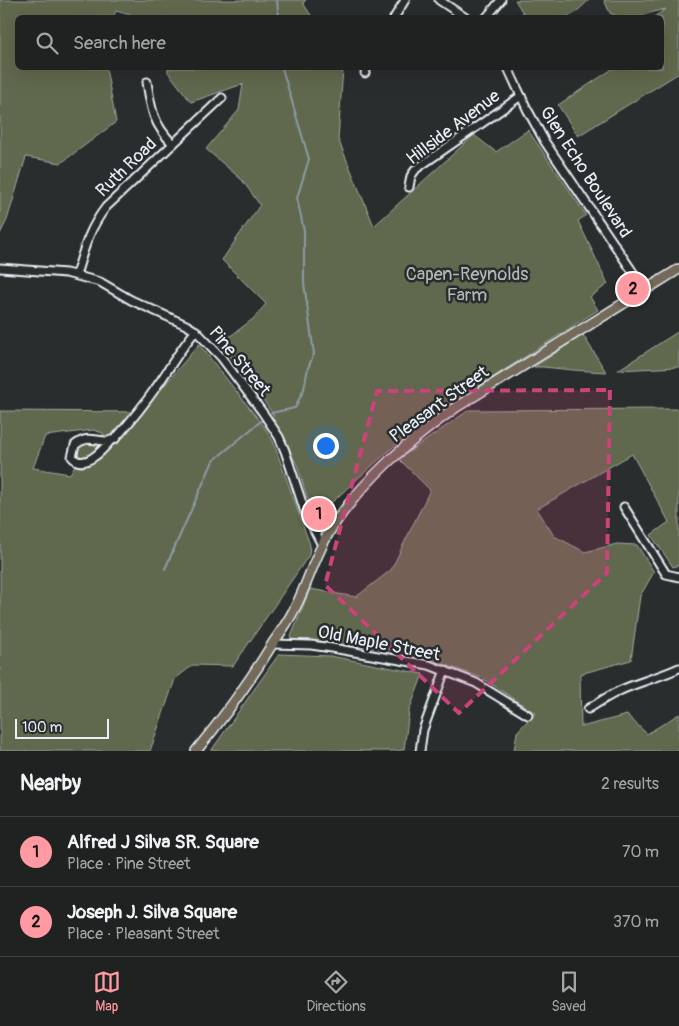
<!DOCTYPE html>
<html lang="en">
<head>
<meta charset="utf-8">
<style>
  body { margin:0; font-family:Pangolin,sans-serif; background:#282a2a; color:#f1f3f6 }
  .scale { position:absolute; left:15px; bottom:12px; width:94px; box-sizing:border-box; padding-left:5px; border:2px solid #e8f1f8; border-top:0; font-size:14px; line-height:18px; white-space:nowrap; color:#e8f1f8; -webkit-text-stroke:4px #2a2d2e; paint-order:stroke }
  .you { position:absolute; left:325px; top:445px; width:18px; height:18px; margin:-12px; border:4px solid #fff; border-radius:50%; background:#1a73e8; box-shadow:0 0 0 8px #1a73e833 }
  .badge { display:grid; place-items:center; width:32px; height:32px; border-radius:50%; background:#ff9aa2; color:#111; font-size:16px; font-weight:700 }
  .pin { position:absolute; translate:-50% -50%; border:2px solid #fff; box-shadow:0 1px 5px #0006 }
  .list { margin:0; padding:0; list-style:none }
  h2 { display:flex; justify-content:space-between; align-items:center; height:65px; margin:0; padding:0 20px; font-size:21px }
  h2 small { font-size:16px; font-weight:400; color:#a2a4a5 }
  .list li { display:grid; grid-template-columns:32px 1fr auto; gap:15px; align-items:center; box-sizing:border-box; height:70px; padding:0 20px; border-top:1px solid #3d3f40 }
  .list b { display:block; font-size:19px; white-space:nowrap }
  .list p { margin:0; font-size:16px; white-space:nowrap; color:#a2a4a5 }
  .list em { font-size:16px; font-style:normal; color:#a2a4a5 }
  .icon { flex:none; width:28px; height:28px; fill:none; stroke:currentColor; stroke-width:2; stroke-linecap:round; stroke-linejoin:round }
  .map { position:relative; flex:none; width:679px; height:751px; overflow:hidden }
  .search { position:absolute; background:#202222; box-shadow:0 5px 20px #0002; left:15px; right:15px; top:15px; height:55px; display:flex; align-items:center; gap:12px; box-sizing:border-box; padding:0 18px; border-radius:8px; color:#a2a4a5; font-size:19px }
  .sheet { height:205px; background:#202222 }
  nav { display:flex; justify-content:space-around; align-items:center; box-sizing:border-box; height:70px; border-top:1px solid #3d3f40; background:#202222; font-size:14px; color:#a2a4a5 }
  nav a { display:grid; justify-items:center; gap:2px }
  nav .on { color:#ff9aa2 }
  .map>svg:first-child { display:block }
  .green { fill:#60674d; stroke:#a4aca2; fill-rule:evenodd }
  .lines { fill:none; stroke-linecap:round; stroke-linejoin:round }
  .stream { stroke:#8d9ba8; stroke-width:2 }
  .minor-casing { stroke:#e8f1f8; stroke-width:11 }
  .major-casing { stroke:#e8f1f8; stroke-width:12 }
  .minor { stroke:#2a2d2e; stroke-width:7 }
  .major { stroke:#736a5a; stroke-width:9 }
  .marked { fill:#ca437a; fill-opacity:0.2; stroke:#ca437a; stroke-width:4; stroke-dasharray:10 6; stroke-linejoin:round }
  .labels { text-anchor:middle; stroke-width:5; stroke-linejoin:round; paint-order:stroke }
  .street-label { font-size:18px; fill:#e8f1f8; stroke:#2a2d2e }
  .park-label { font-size:18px; fill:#b2bab4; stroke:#2a2d2e }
</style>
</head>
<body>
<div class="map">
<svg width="679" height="751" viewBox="0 0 679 751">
  <rect width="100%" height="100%" fill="#2a2d2e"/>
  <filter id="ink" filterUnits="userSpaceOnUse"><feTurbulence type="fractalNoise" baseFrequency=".02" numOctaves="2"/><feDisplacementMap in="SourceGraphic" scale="10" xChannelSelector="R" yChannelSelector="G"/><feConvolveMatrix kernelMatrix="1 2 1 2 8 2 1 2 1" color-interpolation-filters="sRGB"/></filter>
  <g filter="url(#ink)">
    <g class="green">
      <polygon points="0,0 306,0 303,3 312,17 141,18 116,11 113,17 18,18 18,68 106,68 116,122 61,163 26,157 7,220 0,234"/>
      <polygon points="515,0 589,0 575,13 567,17 530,18 523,13"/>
      <polygon points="604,0 679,0 679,73 578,136 558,105 614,68 662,68 662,18 654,17 666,9 649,13 641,17 618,17 610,13"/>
      <polygon points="168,68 343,68 338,139 374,226 474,135 496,152 528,130 586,215 578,221 608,284 590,297 598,310 417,426 356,480 328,506 321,514 314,513 308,500 297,465 271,416 274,416 247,376 220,344 253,319 266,304 222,260 260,205 242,180 206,149 239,110 243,84 191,102 168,72"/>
      <polygon points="679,331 679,367 618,370"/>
      <polygon points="583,335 606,372 573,370 543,367 534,367"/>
      <path d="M199 344 263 425 273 441 310 545 309 555 233 666 193 665 175 679 150 751H0V411L142 412ZM93 430 103 433V438L86 442 77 446 79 458 70 474 33 468 45 436Z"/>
      <polygon points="679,409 679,565 673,567 651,535 669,522 632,454 537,509 554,536 585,552 617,544 637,545 654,572 640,596 631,660 580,674 581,727 627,715 647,734 679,714 679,751 514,751 517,732 535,713 482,678 409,652 290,639 310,589 356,597 391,570 430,490 399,459 469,410"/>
      <polygon points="279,654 330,656 423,674 409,711 404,749 399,751 211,751"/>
    </g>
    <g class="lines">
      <g class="stream">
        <polyline points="277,0 278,11 280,18"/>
        <polyline points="271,413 295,408 304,389 308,368 314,354 304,283 304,231 297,198 309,159 282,68"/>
        <polyline points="165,569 213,461 261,421"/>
      </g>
      <defs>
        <g id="minor">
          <polyline points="439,0 466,18"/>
          <polyline points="394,18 405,0"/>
          <polyline points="486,18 501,0"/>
          <polyline points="508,68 527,109 545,142 645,290"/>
          <polyline points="365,73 367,68"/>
          <path d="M147 82C151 109 153 124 173 144"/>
          <polyline points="409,187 411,176 416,169 521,96"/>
          <polyline points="0,268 66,273 100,282 131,300 186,325 196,331 221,357 263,413 279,437 285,451 305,512 322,545"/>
          <path d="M76 275C84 249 89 229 106 207L222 98"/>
          <path d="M111 440C103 450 84 471 72 457L75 445C87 435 94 441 107 441 110 441 113 440 115 439 130 422 144 405 157 386 170 368 181 347 196 331"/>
          <polyline points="624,507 666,574 679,577"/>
          <path d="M308 517C318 522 327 522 338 518"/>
          <polyline points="273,644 311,645 332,648 429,665 476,683 528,715"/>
          <path d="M588 709C598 703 608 696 619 691 638 682 660 677 679 668"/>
          <polyline points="420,751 423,730 445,670"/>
        </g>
        <path id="major" d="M196 751C224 717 250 681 273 643 281 632 289 620 295 608 309 581 316 551 333 526 365 478 409 441 455 408L679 269"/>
      </defs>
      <use href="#minor" class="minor-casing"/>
      <use href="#major" class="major-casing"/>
      <use href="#minor" class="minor"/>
      <use href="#major" class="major"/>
    </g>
  </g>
  <path class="marked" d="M610 390 607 573 459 713 325 585 377 391Z"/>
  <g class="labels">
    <g class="street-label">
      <text transform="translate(453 127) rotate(-37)" y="6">Hillside Avenue</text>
      <text transform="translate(126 167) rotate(-44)" y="6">Ruth Road</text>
      <text transform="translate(586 172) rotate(57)" y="6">Glen Echo Boulevard</text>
      <text transform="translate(240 361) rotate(50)" y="6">Pine Street</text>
      <text transform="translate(439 404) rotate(-36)" y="6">Pleasant Street</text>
      <text transform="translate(379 643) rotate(11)" y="6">Old Maple Street</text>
    </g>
    <g class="park-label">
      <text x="467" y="280">Capen-Reynolds<tspan x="467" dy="21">Farm</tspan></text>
    </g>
  </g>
</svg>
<div class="scale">100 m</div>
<div class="you"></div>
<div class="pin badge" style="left:319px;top:514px">1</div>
<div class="pin badge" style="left:633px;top:289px">2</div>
<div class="search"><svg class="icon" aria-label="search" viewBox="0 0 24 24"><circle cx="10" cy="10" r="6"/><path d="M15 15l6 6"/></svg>Search here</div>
</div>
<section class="sheet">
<h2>Nearby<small>2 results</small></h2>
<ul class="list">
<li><span class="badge">1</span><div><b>Alfred J Silva SR. Square</b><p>Place · Pine Street</p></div><em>70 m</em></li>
<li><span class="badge">2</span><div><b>Joseph J. Silva Square</b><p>Place · Pleasant Street</p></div><em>370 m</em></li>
</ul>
</section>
<nav>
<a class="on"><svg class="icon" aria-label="map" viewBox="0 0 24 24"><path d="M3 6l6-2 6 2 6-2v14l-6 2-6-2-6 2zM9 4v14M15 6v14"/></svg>Map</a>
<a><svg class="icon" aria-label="directions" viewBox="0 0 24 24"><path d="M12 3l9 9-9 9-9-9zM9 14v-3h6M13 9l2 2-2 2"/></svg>Directions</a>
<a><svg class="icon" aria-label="saved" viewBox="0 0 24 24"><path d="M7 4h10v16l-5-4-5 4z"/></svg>Saved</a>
</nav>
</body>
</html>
